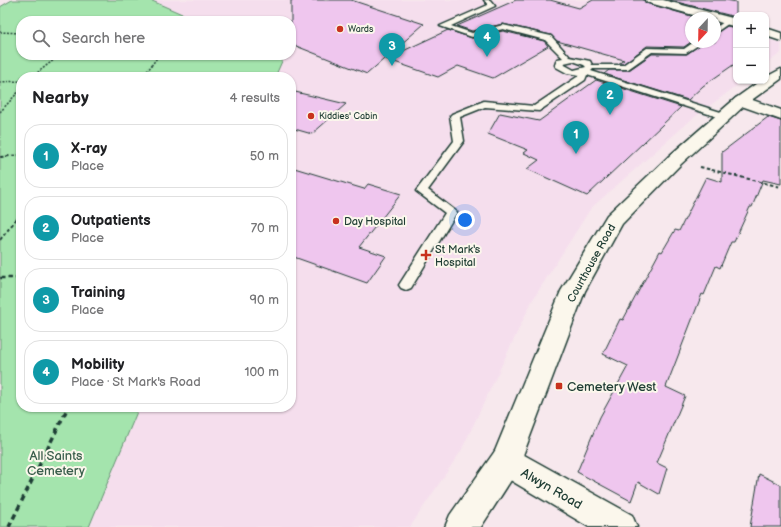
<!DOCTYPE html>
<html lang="en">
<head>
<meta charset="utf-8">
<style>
  body { margin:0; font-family:"Balsamiq Sans",sans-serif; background:#f2f2f2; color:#202124 }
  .controls { position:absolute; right:12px; top:12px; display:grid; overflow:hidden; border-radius:8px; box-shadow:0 1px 3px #0004 }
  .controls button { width:36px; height:36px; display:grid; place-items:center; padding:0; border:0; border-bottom:1px solid #e0e0e0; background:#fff; color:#202124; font:20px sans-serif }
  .compass { position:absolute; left:685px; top:12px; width:36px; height:36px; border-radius:50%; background:#fff; box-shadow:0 1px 3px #0004; rotate:202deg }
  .you { position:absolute; left:465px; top:220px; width:14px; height:14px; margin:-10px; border:3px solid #fff; border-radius:50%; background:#1a73e8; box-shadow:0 0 0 6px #1a73e833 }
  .badge { display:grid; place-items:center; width:26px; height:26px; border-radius:50%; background:#d93025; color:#fff; font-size:13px; font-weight:700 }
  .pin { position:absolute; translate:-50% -33px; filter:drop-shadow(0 1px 2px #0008) }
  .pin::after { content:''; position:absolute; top:21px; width:14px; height:12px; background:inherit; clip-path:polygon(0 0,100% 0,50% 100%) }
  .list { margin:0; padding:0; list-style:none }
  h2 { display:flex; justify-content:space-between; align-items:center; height:52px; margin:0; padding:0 16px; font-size:17px }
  h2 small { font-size:13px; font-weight:400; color:#757577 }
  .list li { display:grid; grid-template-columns:26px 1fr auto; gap:12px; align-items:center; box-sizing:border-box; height:64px; margin:0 8px 8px; padding:0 8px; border:1px solid #e0e0e0; border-radius:16px }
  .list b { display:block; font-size:15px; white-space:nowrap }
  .list p { margin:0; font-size:13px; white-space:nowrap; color:#757577 }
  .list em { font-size:13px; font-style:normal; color:#757577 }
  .icon { flex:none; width:22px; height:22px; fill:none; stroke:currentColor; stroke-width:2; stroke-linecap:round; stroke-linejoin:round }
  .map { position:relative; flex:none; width:781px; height:527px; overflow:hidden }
  .search { position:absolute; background:#fff; box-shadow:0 1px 3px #0004; left:16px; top:16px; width:280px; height:44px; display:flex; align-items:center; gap:10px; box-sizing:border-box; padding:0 14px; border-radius:16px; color:#757577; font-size:15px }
  .panel { position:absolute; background:#fff; box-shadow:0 1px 3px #0004; left:16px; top:72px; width:280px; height:340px; border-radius:16px }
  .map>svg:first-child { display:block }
  .built { fill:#f5deed }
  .green { fill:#a4e4ad; stroke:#629070 }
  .building { fill:#efc6ee; stroke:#1f3d34 }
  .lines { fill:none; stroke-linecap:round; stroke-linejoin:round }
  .service-casing { stroke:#1f3d34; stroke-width:3 }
  .minor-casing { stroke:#1f3d34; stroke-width:3 }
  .tertiary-casing { stroke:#1f3d34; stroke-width:3 }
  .path-far3 { stroke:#1f3d34; stroke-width:1.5; stroke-dasharray:2 1.5; stroke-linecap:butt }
  .path-far2 { stroke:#1f3d34; stroke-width:2; stroke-dasharray:3.5 2.5; stroke-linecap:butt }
  .path-far1 { stroke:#1f3d34; stroke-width:2.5; stroke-dasharray:4.5 3; stroke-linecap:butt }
  .path { stroke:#1f3d34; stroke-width:3.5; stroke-dasharray:5.5 4; stroke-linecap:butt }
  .service { fill:#fbf7ec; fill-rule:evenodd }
  .minor { fill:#fbf7ec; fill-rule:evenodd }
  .tertiary { fill:#fbf7ec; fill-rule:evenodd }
  .poi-dot { fill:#c8321e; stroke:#fbf7ec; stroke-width:1.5 }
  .labels { text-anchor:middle; stroke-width:4; stroke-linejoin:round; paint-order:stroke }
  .far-poi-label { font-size:9px; fill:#1f3d34; stroke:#fbf7ec; text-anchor:start }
  .poi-label { font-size:11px; fill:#1f3d34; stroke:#fbf7ec; text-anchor:start }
  .street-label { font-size:11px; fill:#1f3d34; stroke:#fbf7ec }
  .near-poi-label { font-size:13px; fill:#1f3d34; stroke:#fbf7ec; text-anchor:start }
  .near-park-label { font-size:13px; fill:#3a5e4c; stroke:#fbf7ec }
  .near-street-label { font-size:13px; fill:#1f3d34; stroke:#fbf7ec }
</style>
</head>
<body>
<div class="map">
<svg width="781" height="527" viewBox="0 0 781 527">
  <rect width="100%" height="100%" fill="#f7e8ed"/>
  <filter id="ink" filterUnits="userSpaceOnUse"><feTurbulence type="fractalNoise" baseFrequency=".025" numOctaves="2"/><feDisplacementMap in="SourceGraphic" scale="8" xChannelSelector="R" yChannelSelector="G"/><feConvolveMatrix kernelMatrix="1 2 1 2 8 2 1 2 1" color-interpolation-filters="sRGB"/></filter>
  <g filter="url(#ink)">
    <g class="built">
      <polygon points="150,0 631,0 704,18 691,18 691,42 715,42 715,21 736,28 736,81 743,81 692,119 591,208 532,301 461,451 410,527 89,527 139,407 291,407 291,77 275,77 283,59 275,55 291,55 291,21 198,21"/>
      <polygon points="766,38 781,44 781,53 766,64"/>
    </g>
    <polygon class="green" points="12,0 150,0 198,21 21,21 21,55 275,55 283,59 275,77 21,77 21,407 139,407 89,527 0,527 0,7"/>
    <g class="building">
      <polygon points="291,0 351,0 424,24 367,74 291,44"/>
      <polygon points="516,0 550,0 579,8 593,0 644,0 646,3 698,18 691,18 691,42 684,47 647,46 623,64 618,64 624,60 557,41 551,35 503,24 472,31 457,26"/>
      <polygon points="669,0 726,0 736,2 736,17"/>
      <polygon points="727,26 736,28 736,63 703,86 688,100 604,74 609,70 629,70 652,54 687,54 704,42 715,42 715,34"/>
      <polygon points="448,30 472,38 503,31 544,41 548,46 493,78 458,66 438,77 386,59"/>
      <polygon points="596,80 681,107 587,196 527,169 539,160 524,153 528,150 488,134 500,113 539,121"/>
      <polygon points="291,91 346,104 312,134 291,128"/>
      <polygon points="768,117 781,121 781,184 763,180 752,207 750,207 734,242 731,242 720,268 716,266 704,295 702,294 666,387 685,396 657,463 667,468 659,494 638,482 631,501 577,472 600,417 628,366 603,354 620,319 623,320 660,251 662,252 675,230 679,231 706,177 722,182 722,152"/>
      <polygon points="291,167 364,189 368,184 401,194 359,247 386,256 367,283 291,256"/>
      <polygon points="759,474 781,485 781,527 750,527"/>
    </g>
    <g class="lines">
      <defs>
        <g id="service">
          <path d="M484 0H490L495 6 451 26 472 33 503 25 551 36 570 57 590 61 592 65H623L647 48 684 49 694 42H703L686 53 652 52 628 69H593L591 71 727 114 729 116 724 119 721 118 587 75 585 80 539 111 485 107 460 117 464 141 428 190 457 212 411 288 406 290 401 288 399 285 445 213 416 191 454 141 450 116 452 114 484 101 534 106 580 75 567 73 556 67 555 65 557 59 563 58 545 40 503 29 472 37 440 26 488 5ZM573 61 584 65 586 67 574 70 563 64 564 63Z"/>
          <polygon points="727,20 732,21 715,33 715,28"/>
        </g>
        <g id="minor">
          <polygon points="741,96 781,110 781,120 736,104 733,101 736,98"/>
          <polygon points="506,446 517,451 632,515 637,527 589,527 495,471 491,461 495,451"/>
        </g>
        <g id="tertiary">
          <polygon points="645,0 663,0 736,19 736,27 715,21 715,18 704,18 646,2"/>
          <polygon points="766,28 781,33 781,41 766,36"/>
          <polygon points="781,69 781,79 746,104 730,119 680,165 622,224 585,291 517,471 481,527 445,527 450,515 495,451 561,291 607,215 668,157 736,98 760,81 766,81 766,77"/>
        </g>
      </defs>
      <use href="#service" class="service-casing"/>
      <use href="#minor" class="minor-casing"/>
      <use href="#tertiary" class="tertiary-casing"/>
      <g class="path-far3">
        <polyline points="0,32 21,33"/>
        <polyline points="32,77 60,55"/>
        <polyline points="143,77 159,55"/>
        <polyline points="0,82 21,81"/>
        <polyline points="0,112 21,89"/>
      </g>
      <g class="path-far2">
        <polyline points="0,157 21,155"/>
        <polyline points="700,167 781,187"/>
        <polyline points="0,240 21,213"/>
      </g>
      <polyline class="path-far1" points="0,278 21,278"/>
      <polyline class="path" points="9,527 68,407"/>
      <use href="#service" class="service"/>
      <use href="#minor" class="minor"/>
      <use href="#tertiary" class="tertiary"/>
    </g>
  </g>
  <g class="poi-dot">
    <circle cx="340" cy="29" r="4"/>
    <circle cx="311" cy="116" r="4"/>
    <circle cx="336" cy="221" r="4"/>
    <path d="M424 249h4v4h4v4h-4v4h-4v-4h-4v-4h4z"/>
    <rect x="555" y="382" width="8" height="8" rx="2"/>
  </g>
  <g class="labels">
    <g class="far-poi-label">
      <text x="348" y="32">Wards</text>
      <text x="319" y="119">Kiddies' Cabin</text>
    </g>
    <g class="poi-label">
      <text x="344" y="225">Day Hospital</text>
      <text x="435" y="253">St Mark's<tspan x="435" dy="13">Hospital</tspan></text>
    </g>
    <g class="street-label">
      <text transform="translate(591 263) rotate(-61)" y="4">Courthouse Road</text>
    </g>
    <g class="near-poi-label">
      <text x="567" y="391">Cemetery West</text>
    </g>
    <g class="near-park-label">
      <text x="56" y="460">All Saints<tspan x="56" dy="15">Cemetery</tspan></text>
    </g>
    <g class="near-street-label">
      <text transform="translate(552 488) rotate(30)" y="5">Alwyn Road</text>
    </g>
  </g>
</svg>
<div class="controls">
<button>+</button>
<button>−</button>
</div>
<svg class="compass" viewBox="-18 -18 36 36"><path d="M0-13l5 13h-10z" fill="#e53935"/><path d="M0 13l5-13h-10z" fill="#757577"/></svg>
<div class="you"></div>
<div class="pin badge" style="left:576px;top:154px;background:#0f9aa8">1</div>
<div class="pin badge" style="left:610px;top:115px;background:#0f9aa8">2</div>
<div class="pin badge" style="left:392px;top:66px;background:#0f9aa8">3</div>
<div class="pin badge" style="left:487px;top:57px;background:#0f9aa8">4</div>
<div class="search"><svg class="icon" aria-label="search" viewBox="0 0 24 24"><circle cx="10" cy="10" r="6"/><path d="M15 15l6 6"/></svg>Search here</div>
<section class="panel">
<h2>Nearby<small>4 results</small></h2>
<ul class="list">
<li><span class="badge" style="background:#0f9aa8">1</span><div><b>X-ray</b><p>Place</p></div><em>50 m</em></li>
<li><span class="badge" style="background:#0f9aa8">2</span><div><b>Outpatients</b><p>Place</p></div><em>70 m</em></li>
<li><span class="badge" style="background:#0f9aa8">3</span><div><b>Training</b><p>Place</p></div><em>90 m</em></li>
<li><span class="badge" style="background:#0f9aa8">4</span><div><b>Mobility</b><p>Place · St Mark's Road</p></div><em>100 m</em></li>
</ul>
</section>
</div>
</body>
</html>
